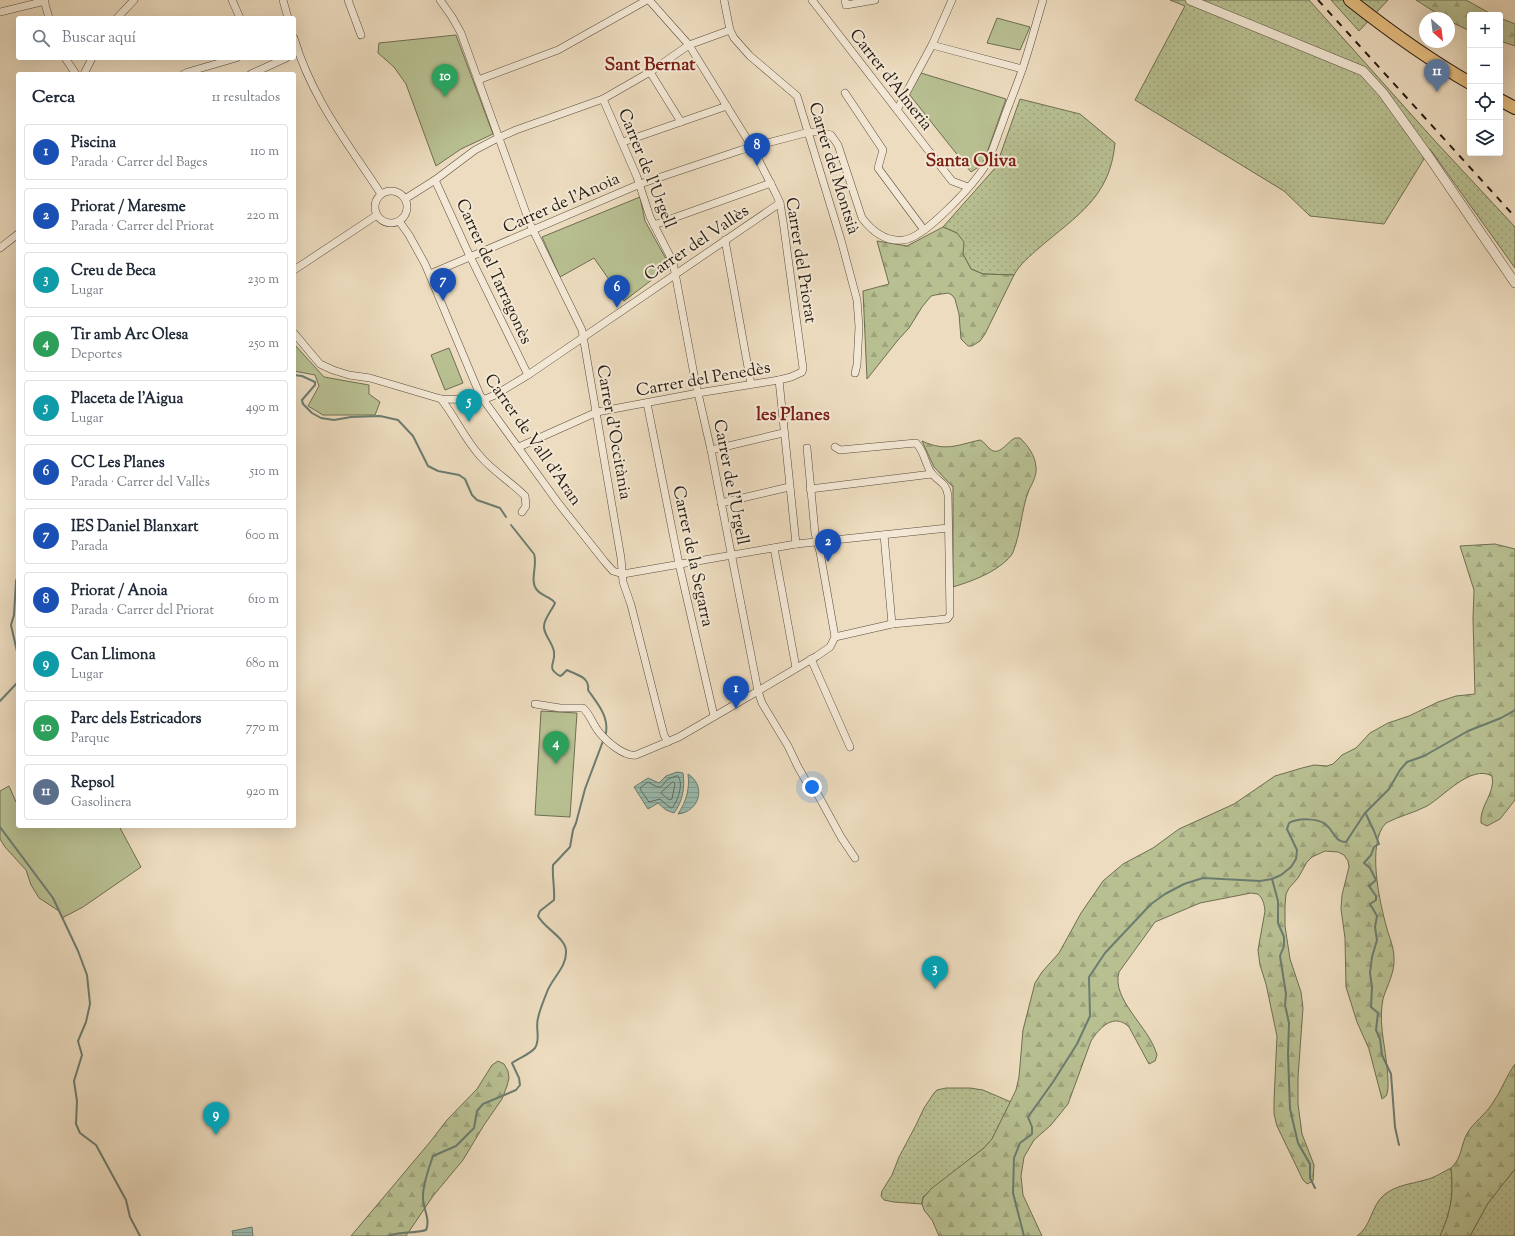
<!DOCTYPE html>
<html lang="es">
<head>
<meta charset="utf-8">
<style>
  body { margin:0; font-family:"Sorts Mill Goudy",serif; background:#f6f6f7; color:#1f2937 }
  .controls { position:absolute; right:12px; top:12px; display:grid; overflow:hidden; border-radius:4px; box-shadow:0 4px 16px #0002 }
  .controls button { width:36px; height:36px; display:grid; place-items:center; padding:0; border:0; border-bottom:1px solid #e0e1e3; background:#fff; color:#1f2937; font:20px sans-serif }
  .compass { position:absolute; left:1419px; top:12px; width:36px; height:36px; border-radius:50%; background:#fff; box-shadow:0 4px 16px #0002; rotate:152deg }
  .you { position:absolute; left:812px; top:787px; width:14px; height:14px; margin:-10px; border:3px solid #fff; border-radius:50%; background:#1a73e8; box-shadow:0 0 0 6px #1a73e833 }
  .badge { display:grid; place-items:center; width:26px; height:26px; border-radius:50%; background:#8f2418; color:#fff; font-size:13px; font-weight:700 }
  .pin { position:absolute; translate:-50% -33px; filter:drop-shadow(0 1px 2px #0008) }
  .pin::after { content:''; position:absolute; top:21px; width:14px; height:12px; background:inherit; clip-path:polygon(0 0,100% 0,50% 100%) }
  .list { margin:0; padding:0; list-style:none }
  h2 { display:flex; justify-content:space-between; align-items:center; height:52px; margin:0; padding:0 16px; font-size:17px }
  h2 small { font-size:13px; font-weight:400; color:#747a83 }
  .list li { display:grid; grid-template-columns:26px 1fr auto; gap:12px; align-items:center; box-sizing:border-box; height:56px; margin:0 8px 8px; padding:0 8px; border:1px solid #e0e1e3; border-radius:4px }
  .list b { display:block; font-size:15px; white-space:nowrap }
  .list p { margin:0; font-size:13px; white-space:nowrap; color:#747a83 }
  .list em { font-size:13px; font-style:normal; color:#747a83 }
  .icon { flex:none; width:22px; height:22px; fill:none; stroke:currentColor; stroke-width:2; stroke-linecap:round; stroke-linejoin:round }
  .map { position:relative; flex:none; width:1515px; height:1236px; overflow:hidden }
  .search { position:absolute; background:#fff; box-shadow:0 4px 16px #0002; left:16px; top:16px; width:280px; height:44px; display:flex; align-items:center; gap:10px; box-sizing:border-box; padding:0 14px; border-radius:4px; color:#747a83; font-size:15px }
  .panel { position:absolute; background:#fff; box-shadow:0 4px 16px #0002; left:16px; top:72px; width:280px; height:756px; border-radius:4px }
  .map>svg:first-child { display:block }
  .grass { fill:url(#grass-dots); stroke:#6e6e52 }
  .forest { fill:url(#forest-firs); stroke:#6e6e52 }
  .park { fill:#b8c092; stroke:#6e6e52 }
  .water { fill:url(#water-rules); stroke:#6b7c70 }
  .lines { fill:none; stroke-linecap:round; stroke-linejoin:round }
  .shore { stroke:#5f6c60; stroke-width:1 }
  .stream { stroke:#6b7c70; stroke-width:2 }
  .minor-casing { stroke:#574b3c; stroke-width:8 }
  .tertiary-casing { stroke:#574b3c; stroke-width:10 }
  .primary-casing { stroke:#251b11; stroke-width:14 }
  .minor { stroke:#f3e8d5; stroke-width:7 }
  .tertiary { stroke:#f3e8d5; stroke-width:9 }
  .primary { stroke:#e6be80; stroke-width:12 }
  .rail { stroke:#251b11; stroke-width:2; stroke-dasharray:7 7; stroke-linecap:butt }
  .labels { text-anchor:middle; stroke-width:4; stroke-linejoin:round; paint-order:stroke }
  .street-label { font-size:17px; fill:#251b11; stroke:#f3e8d5 }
  .neighbourhood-label { font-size:18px; font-weight:bold; fill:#7a1f14; stroke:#f3e8d5 }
</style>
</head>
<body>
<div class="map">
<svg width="1515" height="1236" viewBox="0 0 1515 1236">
  <defs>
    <pattern id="grass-dots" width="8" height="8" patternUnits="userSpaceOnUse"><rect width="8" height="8" fill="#b8c092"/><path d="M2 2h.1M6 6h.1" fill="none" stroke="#9ea47d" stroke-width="1.8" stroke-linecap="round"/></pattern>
    <pattern id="forest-firs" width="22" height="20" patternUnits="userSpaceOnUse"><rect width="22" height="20" fill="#b8c092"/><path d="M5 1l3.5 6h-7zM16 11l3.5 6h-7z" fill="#9ea47d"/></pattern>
    <pattern id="water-rules" width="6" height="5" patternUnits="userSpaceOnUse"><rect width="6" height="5" fill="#99bcaf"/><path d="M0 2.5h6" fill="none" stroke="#84a196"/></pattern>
  </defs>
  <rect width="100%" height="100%" fill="#eddcbf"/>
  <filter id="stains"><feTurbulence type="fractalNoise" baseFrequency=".005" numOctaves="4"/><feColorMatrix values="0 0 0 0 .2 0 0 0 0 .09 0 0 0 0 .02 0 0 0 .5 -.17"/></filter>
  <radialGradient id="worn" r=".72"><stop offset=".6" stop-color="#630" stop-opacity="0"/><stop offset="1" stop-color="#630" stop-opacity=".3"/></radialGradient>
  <g class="grass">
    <polygon points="1170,0 1309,0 1435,141 1515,227 1515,268 1430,149 1384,224 1310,216 1284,191 1135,100 1185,6"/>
    <polygon points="1331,0 1388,0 1359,31"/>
    <path d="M1020 99 1080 114 1115 143C1110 198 1077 215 1039 248 1030 256 1020 264 1014 275L983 274 971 269 963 254 957 233 943 227 996 167Z"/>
    <polygon points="946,1088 970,1088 983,1090 1011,1102 992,1139 984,1148 937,1185 923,1197 922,1204 894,1202 884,1200 881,1196 882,1191 892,1175 899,1157 916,1125 924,1108 934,1093 937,1090"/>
    <path d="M1451 1168C1454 1194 1451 1212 1440 1236H1357C1371 1227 1371 1206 1384 1195 1396 1185 1411 1184 1425 1180 1434 1178 1443 1172 1451 1168Z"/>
    <polygon points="1515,1169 1515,1236 1470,1236 1488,1203"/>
  </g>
  <g class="forest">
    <polygon points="1416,0 1466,0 1493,15 1470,15 1470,31 1449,21 1449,18 1444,18"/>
    <polygon points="1500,18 1515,24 1515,46 1500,41"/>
    <polygon points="943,227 957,233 964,242 963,254 971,269 983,274 1014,275 985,334 980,341 972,346 968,346 961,339 959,314 955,299 952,295 948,293 935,295 931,296 922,307 909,328 898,340 867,379 863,291 889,284 877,241 907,246"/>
    <path d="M1015 438H1020C1028 446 1035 455 1036 467 1037 475 1033 482 1029 490 1021 510 1021 533 1013 552 1012 555 1009 558 1007 560 992 574 972 581 953 587V487L934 467 922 441C946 452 957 445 980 440 985 442 986 446 990 449 999 457 1007 442 1015 438Z"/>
    <path d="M1495 544 1515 549V800L1500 819 1487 826 1481 823C1479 806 1496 793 1492 776 1471 764 1443 797 1427 806 1414 813 1399 816 1386 823 1366 843 1380 904 1387 929 1390 939 1394 948 1394 958 1395 973 1387 985 1383 999 1381 1008 1381 1020 1382 1029 1383 1042 1392 1087 1386 1096 1385 1097 1383 1098 1382 1099L1369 1049 1357 1022 1346 987 1345 938 1341 909 1342 895 1349 867 1348 861 1344 855 1338 852 1325 851 1312 857 1307 862 1298 878 1289 888 1286 894 1285 906V926L1290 959 1301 992 1303 1008 1298 1077V1104L1302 1134 1314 1165 1313 1181 1307 1184 1303 1180 1277 1126 1274 1114V1101L1277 1036 1266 984 1260 965 1258 950 1265 911C1264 903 1263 899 1258 894L1251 893 1200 903 1155 922 1119 972C1111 1000 1149 1026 1157 1055L1155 1061 1149 1064 1129 1027C1114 1012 1099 1028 1091 1041L1068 1104 1051 1125 1034 1140 1024 1157 1021 1176 1023 1195 1042 1236H939L932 1220 924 1210 922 1204 923 1198 932 1188 984 1148 992 1139 1016 1090 1019 1077 1023 1030 1035 983 1042 972 1059 953 1081 913 1103 881 1123 864 1153 848 1179 829 1234 804 1275 776 1302 768 1314 765 1327 766 1333 764 1342 755 1356 748 1370 733 1388 723 1409 716 1438 702 1456 696 1475 694 1473 619 1474 590 1460 546Z"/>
    <polygon points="498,1061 504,1064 508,1071 509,1078 507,1086 502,1099 484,1125 463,1160 433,1196 406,1236 351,1236 430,1142 447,1120 477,1089 492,1065"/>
    <path d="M1515 1064V1169L1488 1203 1470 1236H1440C1451 1212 1454 1194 1451 1168 1463 1157 1460 1145 1468 1132 1474 1122 1485 1115 1492 1104 1501 1092 1506 1076 1515 1064Z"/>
  </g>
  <g class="park">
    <polygon points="997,18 1030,27 1020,50 987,43"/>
    <polygon points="456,35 493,134 461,149 436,166 406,84 394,67 378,53 379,43"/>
    <polygon points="921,73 1006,99 983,164 971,172 909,94"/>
    <polygon points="640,197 645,221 670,266 624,301 594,258 560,277 542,237"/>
    <polygon points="294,344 324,377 369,385 369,394 380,402 375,415 323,415 308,406 319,386 315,375 294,371"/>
    <polygon points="449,348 463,383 445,390 431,355"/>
    <polygon points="541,711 577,713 570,817 535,815"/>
    <polygon points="9,786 16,802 18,801 18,826 119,826 141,867 83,907 62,918 59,911 39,898 31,885 26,870 5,847 0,839 0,791"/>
  </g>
  <g class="water">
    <path d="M677 772 683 773C685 787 683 801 674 813L666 810 658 803 648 809 634 787 648 778 659 783 666 776Z"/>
    <path d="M688 774C707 786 699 812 678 814 686 802 690 789 688 774Z"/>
    <polygon points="252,1227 253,1236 233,1236 232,1231"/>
  </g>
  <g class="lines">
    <g class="shore">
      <path d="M678 776C684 783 678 801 672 808L668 806 660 799 649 802 640 789 641 787 648 782 657 787H661L668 779Z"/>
      <polygon points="673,782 675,784 672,799 669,800 661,793"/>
    </g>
    <g class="stream">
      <polyline points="294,375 302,376 315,382 315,385 302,400 303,404 312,413 321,418 334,420 351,417 380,416 398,420 413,436 428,466 438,471 459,475 465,479 472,495 477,500 500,508 506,517"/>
      <path d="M511 525 534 554C538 565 529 581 537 590 542 596 551 597 555 603 552 610 544 619 544 626 543 634 553 643 554 652 556 664 545 667 560 676L562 675 567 670C577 675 590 677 588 690 597 703 609 716 606 733"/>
      <polyline points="18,575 16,581 14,615 11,625 18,656"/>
      <polyline points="0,701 18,682"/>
      <polyline points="1366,814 1374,831 1379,844 1374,847 1371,855 1364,863 1370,868 1376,880 1369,886 1376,896 1376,900 1370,904 1377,916 1375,927 1377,940 1372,957 1370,973 1372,987 1371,1007 1378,1013 1376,1030 1380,1039 1382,1055 1391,1074 1395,1127 1399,1145"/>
      <polyline points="0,827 53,898 78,951 87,975 90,1004 86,1022 78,1041 82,1055 74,1081 77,1101 76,1124 80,1133 96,1145 126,1200 130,1217 140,1236"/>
      <polyline points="1272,879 1278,901 1278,923 1284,937 1284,946 1280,956 1286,994 1285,1005 1289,1023 1288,1054 1290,1109 1298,1143 1310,1164 1310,1178 1315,1188"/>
      <path d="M388 1236C401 1231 413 1234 426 1230 431 1219 422 1207 423 1196 423 1183 429 1168 433 1156L456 1146 474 1128 477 1111 483 1104 516 1090 520 1085 519 1078 512 1063C520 1057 529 1055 535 1048 541 1039 535 1028 538 1018 540 1009 544 1000 547 992 552 978 567 967 566 951 566 938 544 928 538 916L540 911 554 900C555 889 552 877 553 865L570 847 573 830 576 823 585 789 603 741"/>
      <path d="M1024 1236 1013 1193 1014 1158 1020 1143 1032 1134V1127L1028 1117 1053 1082 1077 1044 1090 1016 1089 977 1105 953 1151 904 1165 894 1184 884 1203 878 1260 881 1272 879 1281 875 1291 867 1296 859 1297 850 1287 829 1289 823C1298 818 1317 818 1325 824 1334 830 1334 842 1346 842L1365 813 1389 789 1400 770 1407 762 1424 756 1468 731 1501 718 1515 710"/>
    </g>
    <defs>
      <g id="minor">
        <polyline points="44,0 49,18"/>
        <polyline points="232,0 240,18"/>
        <polyline points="283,0 288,18"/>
        <polyline points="348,0 361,35"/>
        <polyline points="440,0 452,17 461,33 530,224 582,330 621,558 623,582 631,605 664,735 668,742"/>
        <polyline points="724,0 730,30 734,38 750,56 797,96 841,240 857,300 859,327 857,365 855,373"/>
        <polyline points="812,0 952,181 968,187"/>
        <polyline points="845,0 846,5 875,0"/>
        <polyline points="0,12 45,1"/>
        <polyline points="117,18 134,0"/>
        <path d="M294 38C312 99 347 142 381 194"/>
        <polyline points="932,45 1022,69"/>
        <polyline points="65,58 76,74"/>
        <polyline points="650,72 681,122"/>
        <polyline points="84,74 92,58"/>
        <polyline points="184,74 188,72 236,58"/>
        <polyline points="251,74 286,58"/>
        <polyline points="478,80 558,50 647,0"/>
        <polyline points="845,93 883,150 878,168 924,230"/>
        <polyline points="603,99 637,177 650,217 673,262 695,380 711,450 758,691 762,703 788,746 798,767 810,788 817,793 841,837 855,858"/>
        <polyline points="897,110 932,45 952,0"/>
        <polyline points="623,142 727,106"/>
        <polyline points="435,180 467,250 528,375"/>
        <circle cx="391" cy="207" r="16"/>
        <polyline points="405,199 435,180 475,150 498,138 516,130 603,99 650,72 689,45 730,30"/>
        <polyline points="399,221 409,235 425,264 480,395 559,504 605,562 613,571 623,574"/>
        <polyline points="654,225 771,183"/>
        <polyline points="725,240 751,384"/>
        <polyline points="0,248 18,234"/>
        <polyline points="294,270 377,215"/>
        <path d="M430 274 640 184 741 150 809 132H820L831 135 838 145 862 218C872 231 886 242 903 240 924 239 974 184 985 166 992 155 997 136 1002 124 1008 106 1016 88 1022 70 1030 47 1036 23 1043 0"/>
        <polyline points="294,333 320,364 333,370 349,375 370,378 441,399 483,400 495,395 528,375 780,203"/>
        <polyline points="779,380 796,544"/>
        <path d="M441 399C456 418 465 440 481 457 494 472 511 482 525 496L526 506 522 512"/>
        <polyline points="647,403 679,564 714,716"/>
        <polyline points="519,447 597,412 698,393 779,380 791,377 802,372 803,368 783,221 780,203 776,194 752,147 689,45 649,0"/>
        <polyline points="807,448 815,533 820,552 835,637"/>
        <polyline points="711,450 783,433"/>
        <polyline points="810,489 932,474"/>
        <polyline points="721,503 789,487"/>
        <polyline points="884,535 892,624"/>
        <polyline points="774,548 796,668"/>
        <polyline points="623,574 796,544 948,528"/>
        <polyline points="811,659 850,747"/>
        <path d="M535 704 560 708H583C590 714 593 725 599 732 606 741 624 757 636 755L679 737 758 691 817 656 830 647 835 637 892 624 947 619 950 615 948 495C946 481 936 481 930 471 925 462 923 449 916 443L840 450 835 447"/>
      </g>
      <polyline id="tertiary" points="1190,0 1363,71 1383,93 1429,157 1515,283"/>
      <g id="primary">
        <path d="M1350 0C1388 30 1428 59 1470 83"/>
        <polyline points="1500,100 1515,108"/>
      </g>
    </defs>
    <use href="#minor" class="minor-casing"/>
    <use href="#tertiary" class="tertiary-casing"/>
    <use href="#primary" class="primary-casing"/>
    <use href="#minor" class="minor"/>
    <use href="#tertiary" class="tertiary"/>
    <use href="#primary" class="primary"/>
    <polyline class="rail" points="1318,0 1515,217"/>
  </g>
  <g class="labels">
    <g class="street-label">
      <text transform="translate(892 79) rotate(52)" y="6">Carrer d'Almeria</text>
      <text transform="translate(648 168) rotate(68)" y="6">Carrer de l'Urgell</text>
      <text transform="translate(835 168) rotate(73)" y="6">Carrer del Montsià</text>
      <text transform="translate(561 202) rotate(-24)" y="6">Carrer de l'Anoia</text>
      <text transform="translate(696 242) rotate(-34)" y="6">Carrer del Vallès</text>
      <text transform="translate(802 260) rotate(81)" y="6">Carrer del Priorat</text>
      <text transform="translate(495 271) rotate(65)" y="6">Carrer del Tarragonès</text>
      <text transform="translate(703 378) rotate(-10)" y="6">Carrer del Penedès</text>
      <text transform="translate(615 432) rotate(80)" y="6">Carrer d'Occitània</text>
      <text transform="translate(534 439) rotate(55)" y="6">Carrer de Vall d'Aran</text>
      <text transform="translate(732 482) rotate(79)" y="6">Carrer de l'Urgell</text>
      <text transform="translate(694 556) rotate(78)" y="6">Carrer de la Segarra</text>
    </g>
    <g class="neighbourhood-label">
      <text x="650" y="70">Sant Bernat</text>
      <text x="971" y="166">Santa Oliva</text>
      <text x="793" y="420">les Planes</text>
    </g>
  </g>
  <rect width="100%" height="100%" filter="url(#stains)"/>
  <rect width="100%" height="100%" fill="url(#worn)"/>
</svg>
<div class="controls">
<button>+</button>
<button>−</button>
<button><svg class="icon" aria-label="locate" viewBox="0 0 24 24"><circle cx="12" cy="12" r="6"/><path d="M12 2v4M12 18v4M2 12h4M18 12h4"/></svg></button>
<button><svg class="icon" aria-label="layers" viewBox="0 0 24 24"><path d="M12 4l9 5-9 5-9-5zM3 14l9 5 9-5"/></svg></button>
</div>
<svg class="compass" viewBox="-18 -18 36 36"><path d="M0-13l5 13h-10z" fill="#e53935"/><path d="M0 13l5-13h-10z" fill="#747a83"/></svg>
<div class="you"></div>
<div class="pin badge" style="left:736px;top:709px;background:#1a4fb4">1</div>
<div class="pin badge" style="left:828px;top:562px;background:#1a4fb4">2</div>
<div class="pin badge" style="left:935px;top:989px;background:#0f9aa8">3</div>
<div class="pin badge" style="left:556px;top:764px;background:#2e9e5b">4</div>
<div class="pin badge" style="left:469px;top:422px;background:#0f9aa8">5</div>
<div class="pin badge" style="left:617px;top:308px;background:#1a4fb4">6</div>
<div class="pin badge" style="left:443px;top:301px;background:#1a4fb4">7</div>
<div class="pin badge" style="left:757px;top:166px;background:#1a4fb4">8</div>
<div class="pin badge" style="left:216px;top:1135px;background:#0f9aa8">9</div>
<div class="pin badge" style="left:445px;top:97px;background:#2e9e5b">10</div>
<div class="pin badge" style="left:1437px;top:92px;background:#5c6f8a">11</div>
<div class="search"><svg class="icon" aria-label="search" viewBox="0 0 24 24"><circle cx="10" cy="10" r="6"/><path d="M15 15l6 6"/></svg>Buscar aquí</div>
<section class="panel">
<h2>Cerca<small>11 resultados</small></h2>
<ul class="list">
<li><span class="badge" style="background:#1a4fb4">1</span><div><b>Piscina</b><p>Parada · Carrer del Bages</p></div><em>110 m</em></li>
<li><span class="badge" style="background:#1a4fb4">2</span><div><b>Priorat / Maresme</b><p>Parada · Carrer del Priorat</p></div><em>220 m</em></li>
<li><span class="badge" style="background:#0f9aa8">3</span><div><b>Creu de Beca</b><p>Lugar</p></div><em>230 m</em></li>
<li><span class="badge" style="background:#2e9e5b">4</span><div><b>Tir amb Arc Olesa</b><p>Deportes</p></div><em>250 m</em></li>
<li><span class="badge" style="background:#0f9aa8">5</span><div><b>Placeta de l'Aigua</b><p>Lugar</p></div><em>490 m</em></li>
<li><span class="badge" style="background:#1a4fb4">6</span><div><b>CC Les Planes</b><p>Parada · Carrer del Vallès</p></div><em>510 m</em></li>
<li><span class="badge" style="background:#1a4fb4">7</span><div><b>IES Daniel Blanxart</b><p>Parada</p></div><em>600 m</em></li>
<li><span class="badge" style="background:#1a4fb4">8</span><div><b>Priorat / Anoia</b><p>Parada · Carrer del Priorat</p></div><em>610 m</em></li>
<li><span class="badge" style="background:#0f9aa8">9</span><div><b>Can Llimona</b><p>Lugar</p></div><em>680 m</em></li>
<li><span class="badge" style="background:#2e9e5b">10</span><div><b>Parc dels Estricadors</b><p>Parque</p></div><em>770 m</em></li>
<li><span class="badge" style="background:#5c6f8a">11</span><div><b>Repsol</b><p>Gasolinera</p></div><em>920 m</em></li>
</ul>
</section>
</div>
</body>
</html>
